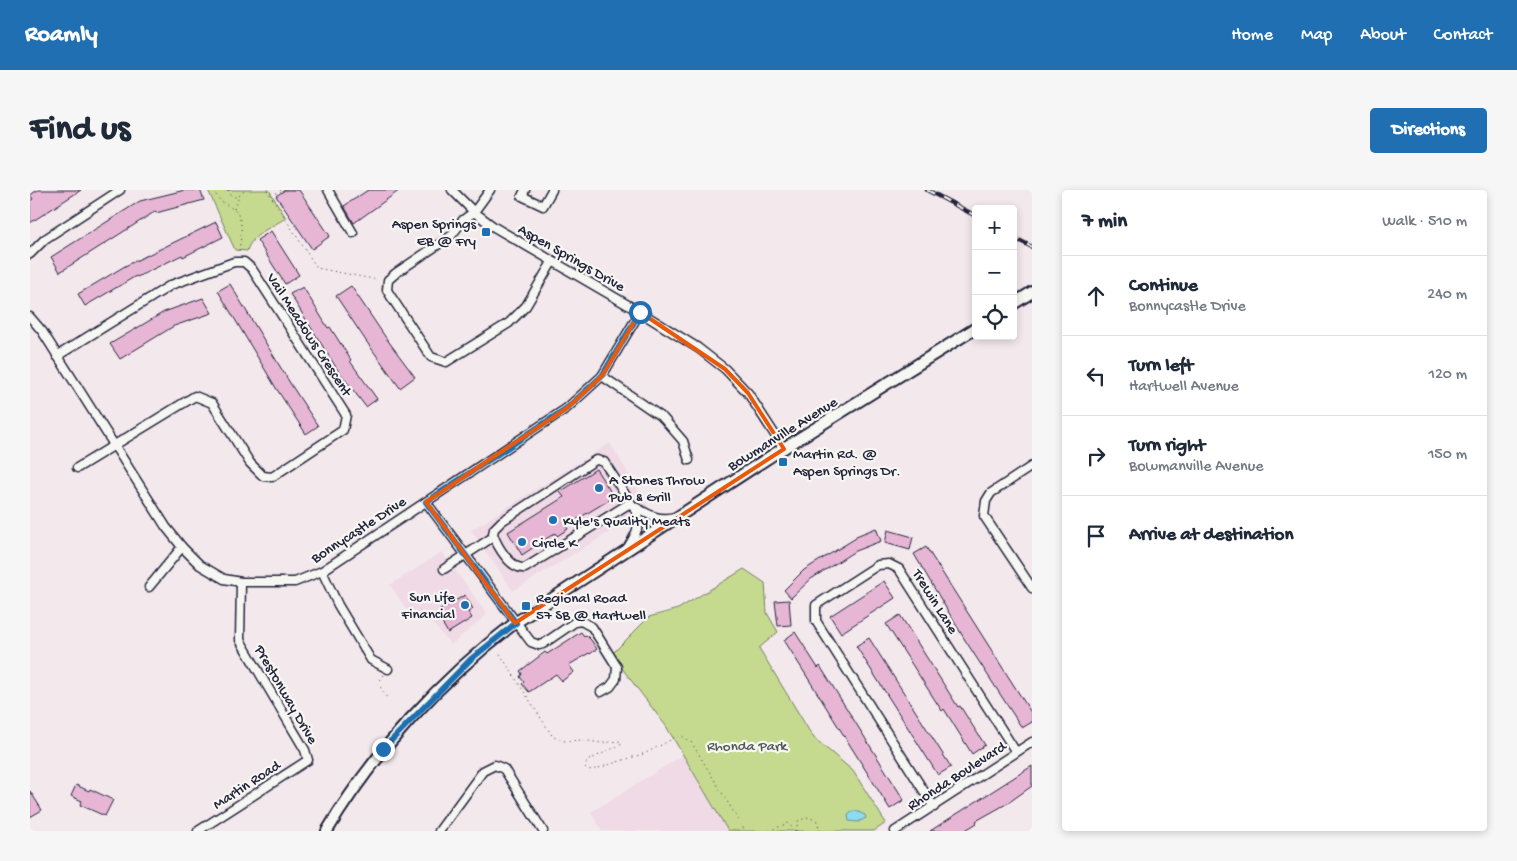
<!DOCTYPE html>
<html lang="en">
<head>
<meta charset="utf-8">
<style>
  body { margin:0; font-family:"Gochi Hand",sans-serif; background:#f6f6f7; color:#1f2937 }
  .controls { position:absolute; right:15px; top:15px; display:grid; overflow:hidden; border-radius:5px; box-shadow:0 2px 8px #0003 }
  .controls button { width:45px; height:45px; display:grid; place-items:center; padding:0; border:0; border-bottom:1px solid #e0e1e3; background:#fff; color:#1f2937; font:25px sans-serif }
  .stop { position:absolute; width:15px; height:15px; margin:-11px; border:4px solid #1f6fb2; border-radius:50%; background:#fff }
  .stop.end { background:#1f6fb2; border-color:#fff; box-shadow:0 1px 5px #0008 }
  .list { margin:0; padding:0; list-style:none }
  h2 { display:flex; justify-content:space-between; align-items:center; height:65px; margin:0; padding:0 20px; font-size:21px }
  h2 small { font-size:16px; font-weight:400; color:#747a83 }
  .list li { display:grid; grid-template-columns:32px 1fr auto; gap:15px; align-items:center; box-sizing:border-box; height:80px; padding:0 20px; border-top:1px solid #e0e1e3 }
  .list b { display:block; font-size:19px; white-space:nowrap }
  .list p { margin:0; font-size:16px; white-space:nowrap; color:#747a83 }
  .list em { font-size:16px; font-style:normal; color:#747a83 }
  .icon { flex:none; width:28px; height:28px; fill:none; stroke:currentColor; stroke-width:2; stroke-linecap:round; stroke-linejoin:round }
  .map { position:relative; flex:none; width:1002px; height:641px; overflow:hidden; border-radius:5px }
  header { display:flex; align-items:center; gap:30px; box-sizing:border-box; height:70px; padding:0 25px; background:#1f6fb2; color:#fff }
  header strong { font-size:24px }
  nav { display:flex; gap:28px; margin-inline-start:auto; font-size:18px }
  .intro { display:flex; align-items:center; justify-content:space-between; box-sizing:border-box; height:120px; padding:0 30px }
  h1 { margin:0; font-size:35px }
  .button { padding:12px 22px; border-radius:5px; background:#1f6fb2; color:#fff; font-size:18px; font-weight:700 }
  main { display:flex; gap:30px; padding:0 30px }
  aside { flex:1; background:#fff; border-radius:5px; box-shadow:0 2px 8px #0003 }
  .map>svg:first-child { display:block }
  .built { fill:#efdae5 }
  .green { fill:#c5da8f; stroke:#747e65 }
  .water { fill:#8ddbed; stroke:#6291a6 }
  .building { fill:#e7b6d5; stroke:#22223b }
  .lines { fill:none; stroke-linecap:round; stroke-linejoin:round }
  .minor-casing { stroke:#22223b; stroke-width:11 }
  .major-casing { stroke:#22223b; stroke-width:14 }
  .path { stroke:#22223b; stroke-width:1; stroke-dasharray:1 4; stroke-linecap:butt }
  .minor { stroke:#f6f6f2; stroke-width:8 }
  .major { stroke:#f6f6f2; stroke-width:10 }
  .rail-casing { stroke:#22223b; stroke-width:4.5 }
  .rail { stroke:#f6f6f2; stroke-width:2.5; stroke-dasharray:8; stroke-linecap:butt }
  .route { stroke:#1f6fb2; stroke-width:6 }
  .marked { fill:none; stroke:#e8590c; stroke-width:4; stroke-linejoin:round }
  .poi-dot { fill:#1f6fb2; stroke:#f6f6f2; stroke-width:2 }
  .labels { text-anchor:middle; stroke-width:4.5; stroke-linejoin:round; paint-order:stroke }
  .poi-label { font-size:15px; fill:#22223b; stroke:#f6f6f2; text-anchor:start }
  .street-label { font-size:15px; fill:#22223b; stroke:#f6f6f2 }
  .park-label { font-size:15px; fill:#535954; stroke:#f6f6f2 }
</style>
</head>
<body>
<header>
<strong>Roamly</strong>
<nav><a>Home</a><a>Map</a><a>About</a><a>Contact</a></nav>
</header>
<div class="intro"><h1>Find us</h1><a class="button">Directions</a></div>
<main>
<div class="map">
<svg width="1002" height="641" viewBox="0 0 1002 641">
  <rect width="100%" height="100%" fill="#f3e9ec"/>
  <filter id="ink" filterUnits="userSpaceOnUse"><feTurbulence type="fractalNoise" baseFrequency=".02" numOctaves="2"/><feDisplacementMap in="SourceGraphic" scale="10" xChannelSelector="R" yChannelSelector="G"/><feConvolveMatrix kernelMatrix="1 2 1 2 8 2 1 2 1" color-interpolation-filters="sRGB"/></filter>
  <g filter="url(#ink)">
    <g class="built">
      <polygon points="580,253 619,318 483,401 441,340"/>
      <polygon points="412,362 457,424 421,455 394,424 384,430 360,395"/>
      <polygon points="653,565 698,641 572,641 561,622"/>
    </g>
    <g class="green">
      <path d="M178 0H239L256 28C243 36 221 45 217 61L205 60Z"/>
      <polygon points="714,379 735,393 737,423 748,442 729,458 783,547 823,581 856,633 844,641 698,641 636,536 594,481 583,463 619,427 648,419"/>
    </g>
    <polygon class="water" points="826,621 835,625 836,628 828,632 819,631 818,625 822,622"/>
    <g class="building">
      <polygon points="8,0 51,0 0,33 0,11 3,9 0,5"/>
      <polygon points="155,0 170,0 174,10 126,23 126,21 30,82 21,67 110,11"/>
      <polygon points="255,0 269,0 300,46 282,59 246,6"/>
      <polygon points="338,0 370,0 324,33 314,16"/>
      <polygon points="186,32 193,47 153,67 152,65 107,87 106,86 55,116 48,104 95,76"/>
      <polygon points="241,41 269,85 255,94 227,50"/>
      <polygon points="200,94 260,193 288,236 276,244 246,198 188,101"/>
      <polygon points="321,96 356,148 385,187 370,198 336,151 306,106"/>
      <polygon points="273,97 298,138 300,137 321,170 320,171 347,209 336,217 307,179 260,104"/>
      <polygon points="173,108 182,123 144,136 90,169 80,154 134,122"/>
      <polygon points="566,279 584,307 536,336 538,339 527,346 525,343 492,365 478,342 534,307 530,302"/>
      <polygon points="846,338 851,351 825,361 781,389 761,408 754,400 774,380 826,348 826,346"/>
      <polygon points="858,340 883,347 880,360 855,353"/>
      <polygon points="896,357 1002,524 1002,532 992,538 935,450 884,364"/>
      <polygon points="854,391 865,408 811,443 800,426"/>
      <polygon points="435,405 443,419 438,422 442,428 418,443 412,433 416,431 410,420"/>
      <polygon points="759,410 761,435 748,436 745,411"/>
      <polygon points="870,425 928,517 930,516 955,555 942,564 914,519 912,521 856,434"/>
      <polygon points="551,442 554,446 556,445 561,450 567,459 560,464 559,463 539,475 544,482 532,491 526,484 499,502 492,494 494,492 490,487 492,484 490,481 515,462 517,464"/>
      <polygon points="765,442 788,478 790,476 874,610 860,619 754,450"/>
      <polygon points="839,448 921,577 908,585 826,456"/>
      <polygon points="1002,576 1002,596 978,613 946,631 947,633 934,641 900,641"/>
      <polygon points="46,595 59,601 60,599 83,610 75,626 50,615 52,611 41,606"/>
      <polygon points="0,601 12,620 0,627"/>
    </g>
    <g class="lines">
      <defs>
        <g id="minor">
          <polyline points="298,0 323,43"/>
          <polyline points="422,0 444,22 464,37 610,122 668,158 695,179 718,203 754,259"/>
          <polyline points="460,0 444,22 433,30 421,46 366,83 358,90 357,100 360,105 401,167 416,172 479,133 496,116 522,72"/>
          <polyline points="495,0 492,6 513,16 522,0"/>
          <polyline points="0,64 15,49 90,0"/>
          <polyline points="0,127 12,141 136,337 152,357 170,375 194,389 211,392 265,392 292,381 537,218 572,186 610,122"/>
          <polyline points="27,166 141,95 204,72 214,72 222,79 316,225 313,240 242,287 233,286 220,273 182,213 165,206 47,278"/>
          <polyline points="572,186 633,228 653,251 659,270"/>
          <polyline points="1002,276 961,303 956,311 954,326 1002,398"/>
          <polyline points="396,312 501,452 509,455 513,454 545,432 551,431 562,437 587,477 586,489 580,497 571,502"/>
          <path d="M605 317C619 325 628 331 645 327"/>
          <path d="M597 359C605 346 612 335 606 321L574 272 567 270 564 271 472 331 464 339 463 344C467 356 481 380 495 378L600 313"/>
          <polyline points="414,379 463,347"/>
          <polyline points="292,381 308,415 341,470 358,479"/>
          <polyline points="119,397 152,357"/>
          <polyline points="904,617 786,431 786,415 848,375 859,374 869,379 986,562"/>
          <polyline points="168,641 278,570 275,560 210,450 211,392"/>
          <polyline points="409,641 453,581 465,575 474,579 513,641"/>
          <polyline points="865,641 1002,552"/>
        </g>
        <g id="major">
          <polyline points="983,114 1002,102"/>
          <path d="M297 641C344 562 412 488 485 433L741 266 946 138"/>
        </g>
      </defs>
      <use href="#minor" class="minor-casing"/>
      <use href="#major" class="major-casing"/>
      <g class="path">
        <path d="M184 0C187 11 195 13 203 19 215 28 211 48 209 60"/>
        <path d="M198 0C201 10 209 8 214 1"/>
        <polyline points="237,0 287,78 348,90"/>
        <polyline points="242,6 251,0"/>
        <polyline points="204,19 209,7"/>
        <polyline points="470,464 523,547 535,551 552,550 571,553 590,551 591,555 588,556 557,571 555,577 557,579 562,580 616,563 646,547 652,546 661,552 668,563 715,641"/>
        <polyline points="354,485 348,493 357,508"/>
        <polyline points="739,641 758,633 765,641"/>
        <polyline points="766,641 768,631 778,627 787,631 790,641"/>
      </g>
      <use href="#minor" class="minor"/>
      <use href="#major" class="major"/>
      <defs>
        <g id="rail">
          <polyline points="897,0 946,26"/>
          <polyline points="983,47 1002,57"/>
        </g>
      </defs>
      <use href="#rail" class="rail-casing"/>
      <use href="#rail" class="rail"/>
    </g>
  </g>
  <g class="lines" filter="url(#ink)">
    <polyline class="route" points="353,559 441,469 486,433 396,312 537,218 572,186 610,122"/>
  </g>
  <path class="marked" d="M610 122 695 179 718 203 754 259 485 433 396 312 537 218 572 186Z"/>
  <g class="poi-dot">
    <rect x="451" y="37" width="10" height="10" rx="2.5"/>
    <rect x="748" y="267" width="10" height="10" rx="2.5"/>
    <circle cx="569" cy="298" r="5"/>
    <circle cx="523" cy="330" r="5"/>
    <circle cx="492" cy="352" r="5"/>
    <circle cx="435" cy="415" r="5"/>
    <rect x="491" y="411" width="10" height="10" rx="2.5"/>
  </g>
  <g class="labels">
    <g class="poi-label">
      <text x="446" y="38" text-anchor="end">Aspen Springs<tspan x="446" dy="17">EB @ Fry</tspan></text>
      <text x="763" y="268">Martin Rd. @<tspan x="763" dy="17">Aspen Springs Dr.</tspan></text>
      <text x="579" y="294">A Stones Throw<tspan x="579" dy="17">Pub &amp; Grill</tspan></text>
      <text x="533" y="335">Kyle's Quality Meats</text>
      <text x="502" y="357">Circle K</text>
      <text x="425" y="411" text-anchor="end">Sun Life<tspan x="425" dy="17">Financial</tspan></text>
      <text x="506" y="412">Regional Road<tspan x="506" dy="17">57 SB @ Hartwell</tspan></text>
    </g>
    <g class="street-label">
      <text transform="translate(542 67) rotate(30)" y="5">Aspen Springs Drive</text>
      <text transform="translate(280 144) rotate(57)" y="5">Vail Meadows Crescent</text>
      <text transform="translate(752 243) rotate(-32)" y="5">Bowmanville Avenue</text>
      <text transform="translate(328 339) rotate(-33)" y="5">Bonnycastle Drive</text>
      <text transform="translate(906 411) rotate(58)" y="5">Trewin Lane</text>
      <text transform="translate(257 504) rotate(60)" y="5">Prestonway Drive</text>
      <text transform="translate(926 585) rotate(-33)" y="5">Rhonda Boulevard</text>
      <text transform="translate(216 594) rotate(-33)" y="5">Martin Road</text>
    </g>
    <g class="park-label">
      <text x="717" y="560">Rhonda Park</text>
    </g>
  </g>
</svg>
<div class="controls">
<button>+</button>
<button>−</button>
<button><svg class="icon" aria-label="locate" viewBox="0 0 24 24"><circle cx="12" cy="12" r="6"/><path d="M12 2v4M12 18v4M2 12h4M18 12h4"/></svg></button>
</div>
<div class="stop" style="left:610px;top:122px"></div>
<div class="stop end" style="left:353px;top:559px"></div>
</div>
<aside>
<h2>7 min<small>Walk · 510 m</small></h2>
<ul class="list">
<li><svg class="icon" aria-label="ahead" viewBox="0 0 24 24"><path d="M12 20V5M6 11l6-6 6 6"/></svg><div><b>Continue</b><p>Bonnycastle Drive</p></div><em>240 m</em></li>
<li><svg class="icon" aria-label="left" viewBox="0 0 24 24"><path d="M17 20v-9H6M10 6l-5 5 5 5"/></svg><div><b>Turn left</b><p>Hartwell Avenue</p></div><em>120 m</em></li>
<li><svg class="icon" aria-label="right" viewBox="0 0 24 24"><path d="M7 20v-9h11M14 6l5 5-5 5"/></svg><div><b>Turn right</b><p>Bowmanville Avenue</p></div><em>150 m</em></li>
<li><svg class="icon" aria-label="arrive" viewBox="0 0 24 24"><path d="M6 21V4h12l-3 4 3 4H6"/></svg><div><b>Arrive at destination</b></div></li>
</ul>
</aside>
</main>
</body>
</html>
